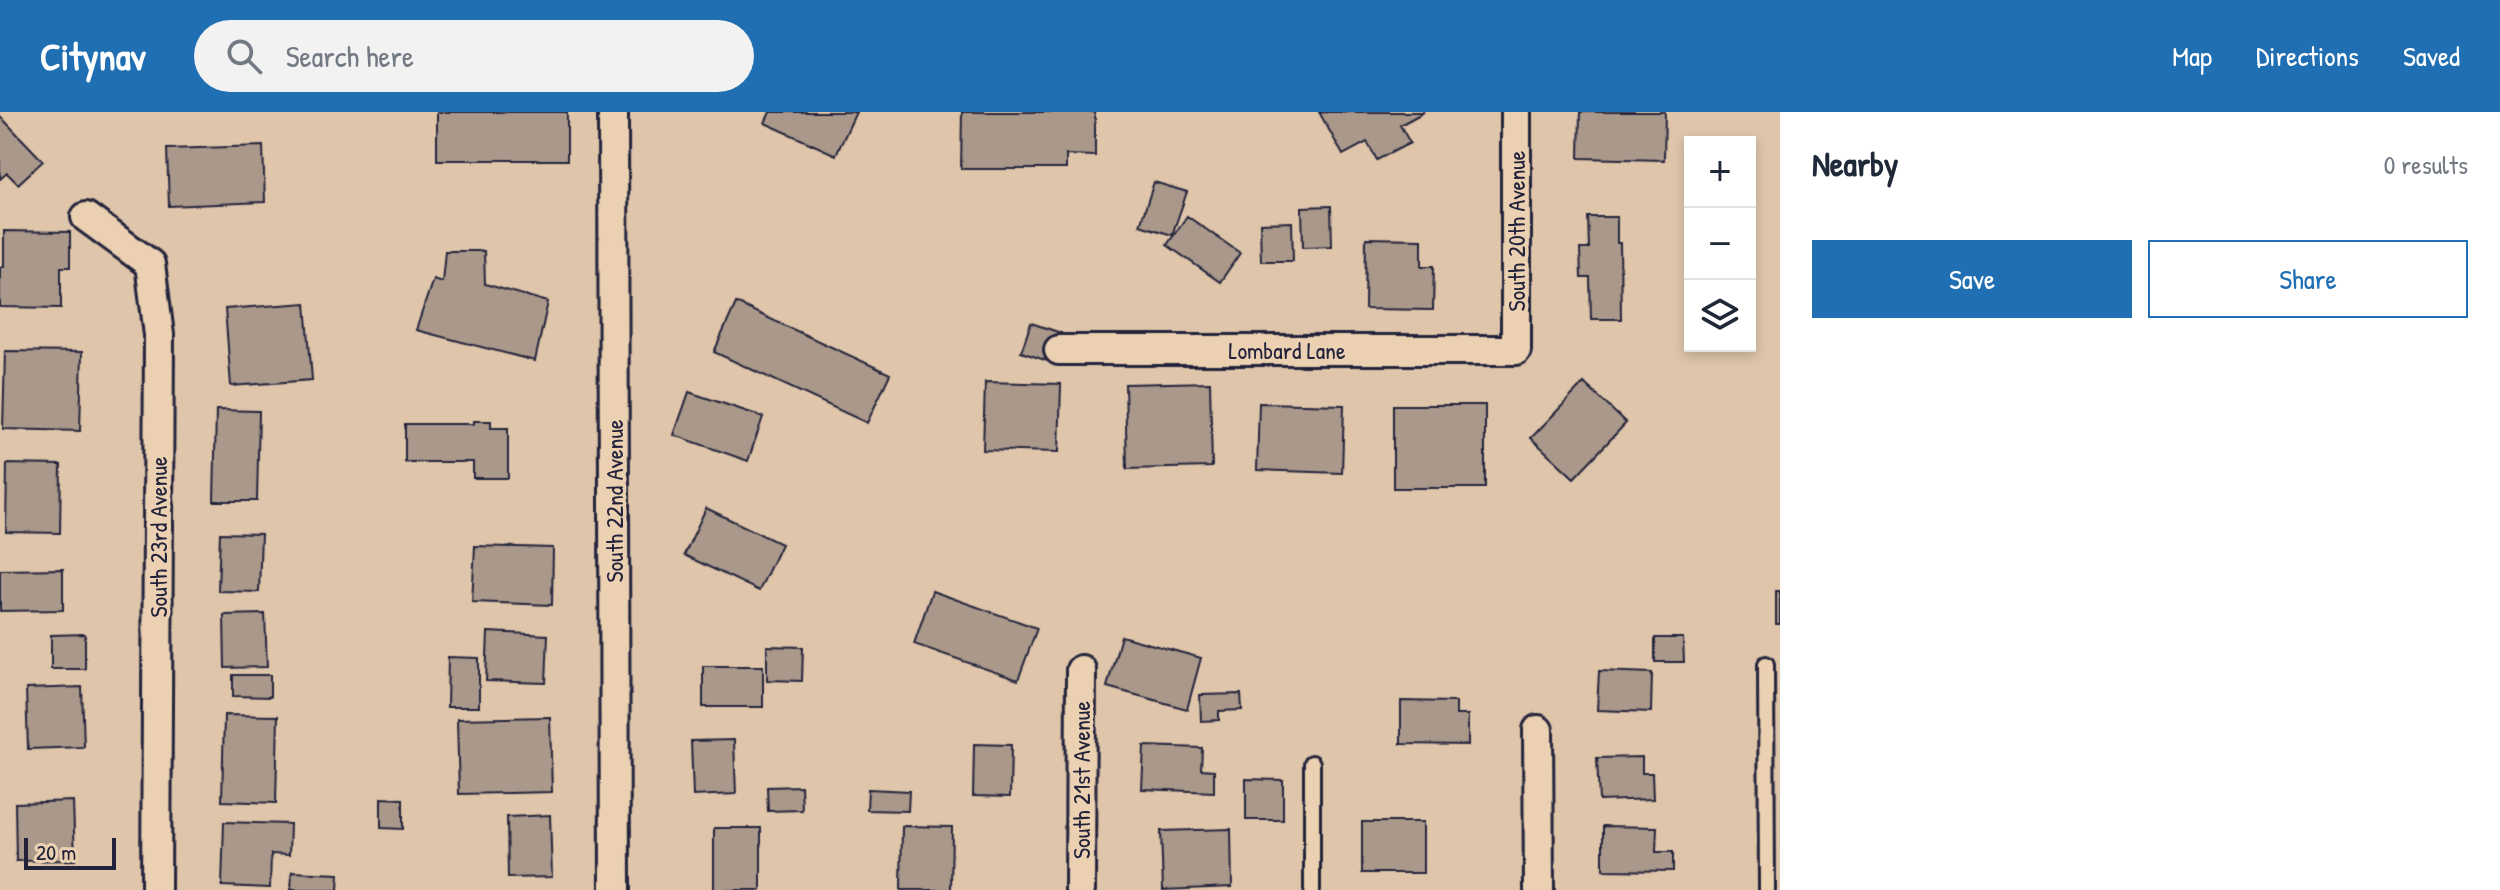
<!DOCTYPE html>
<html lang="en">
<head>
<meta charset="utf-8">
<style>
  body { margin:0; font-family:"Patrick Hand",sans-serif; background:#f2f2f3; color:#1f2937 }
  .controls { position:absolute; right:24px; top:24px; display:grid; overflow:hidden; border-radius:0px; box-shadow:0 4px 12px #0003 }
  .controls button { width:72px; height:72px; display:grid; place-items:center; padding:0; border:0; border-bottom:2px solid #e0e1e3; background:#fff; color:#1f2937; font:40px sans-serif }
  .scale { position:absolute; left:24px; bottom:20px; width:92px; box-sizing:border-box; padding-left:8px; border:4px solid #22223b; border-top:0; font-size:22px; line-height:28px; white-space:nowrap; color:#22223b; -webkit-text-stroke:6px #ebd1b2; paint-order:stroke }
  .list { margin:0; padding:0; list-style:none }
  h2 { display:flex; justify-content:space-between; align-items:center; height:104px; margin:0; padding:0 32px; font-size:34px }
  h2 small { font-size:26px; font-weight:400; color:#747a83 }
  .actions { display:flex; gap:16px; padding:24px 32px }
  .actions a { flex:1; padding:18px 0; border:2px solid #1f6fb2; border-radius:0px; text-align:center; font-size:28px; color:#1f6fb2 }
  .actions .main { background:#1f6fb2; color:#fff }
  .icon { flex:none; width:44px; height:44px; fill:none; stroke:currentColor; stroke-width:2; stroke-linecap:round; stroke-linejoin:round }
  .map { position:relative; flex:none; width:1780px; height:778px; overflow:hidden }
  header { display:flex; align-items:center; gap:48px; box-sizing:border-box; height:112px; padding:0 40px; background:#1f6fb2; color:#fff }
  header strong { font-size:38px }
  nav { display:flex; gap:44px; margin-inline-start:auto; font-size:28px }
  .search { width:560px; height:72px; background:#f2f2f3; display:flex; align-items:center; gap:20px; box-sizing:border-box; padding:0 28px; border-radius:44px; color:#747a83; font-size:30px }
  main { display:flex }
  aside { flex:1; background:#fff }
  .map>svg:first-child { display:block }
  .building { fill:#aa998b; stroke:#22223b; stroke-width:2 }
  .lines { fill:none; stroke-linecap:round; stroke-linejoin:round }
  .service-casing { stroke:#22223b; stroke-width:20 }
  .minor-casing { stroke:#22223b; stroke-width:34 }
  .service { stroke:#ebd1b2; stroke-width:14 }
  .minor { stroke:#ebd1b2; stroke-width:28 }
  .labels { text-anchor:middle; dominant-baseline:central; stroke-width:7; stroke-linejoin:round; paint-order:stroke }
  .street-label { font-size:24px; fill:#22223b; stroke:#ebd1b2 }
</style>
</head>
<body>
<header>
<strong>Citynav</strong>
<div class="search"><svg class="icon" aria-label="search" viewBox="0 0 24 24"><circle cx="10" cy="10" r="6"/><path d="M15 15l6 6"/></svg>Search here</div>
<nav><a>Map</a><a>Directions</a><a>Saved</a></nav>
</header>
<main>
<div class="map">
<svg width="1780" height="778" viewBox="0 0 1780 778">
  <rect width="100%" height="100%" fill="#dfc6ab"/>
  <filter id="ink" filterUnits="userSpaceOnUse"><feTurbulence type="fractalNoise" baseFrequency=".0125" numOctaves="2"/><feDisplacementMap in="SourceGraphic" scale="16" xChannelSelector="R" yChannelSelector="G"/><feConvolveMatrix kernelMatrix="1 2 1 2 8 2 1 2 1" color-interpolation-filters="sRGB"/></filter>
  <g filter="url(#ink)">
    <path class="building" d="M 437,0 L 567,0 L 567,48 L 437,48 Z
      M 770,0 L 856,0 L 836,43 L 765,11 Z
      M 962,0 L 1095,0 L 1095,44 L 1066,43 L 1066,57 L 961,57 Z
      M 1319,0 L 1424,0 L 1400,13 L 1410,31 L 1377,48 L 1367,30 L 1343,43 Z
      M 1580,0 L 1665,0 L 1664,48 L 1579,46 Z
      M 0,4 L 43,49 L 18,72 L 7,61 L 0,67 Z
      M 263,34 L 265,90 L 169,94 L 167,37 Z
      M 1154,70 L 1187,80 L 1172,123 L 1140,113 Z
      M 1331,94 L 1332,134 L 1303,135 L 1302,95 Z
      M 1187,104 L 1240,141 L 1220,170 L 1167,133 Z
      M 1588,105 L 1617,105 L 1617,131 L 1620,131 L 1621,207 L 1591,207 L 1590,166 L 1581,166 L 1580,137 L 1589,137 Z
      M 1292,110 L 1293,149 L 1261,149 L 1260,111 Z
      M 4,119 L 70,120 L 70,155 L 61,155 L 61,196 L 0,195 L 0,155 L 4,155 Z
      M 1366,126 L 1422,127 L 1422,154 L 1434,154 L 1433,198 L 1365,197 Z
      M 445,139 L 484,139 L 485,172 L 548,190 L 535,249 L 416,218 L 433,167 L 442,170 Z
      M 306,191 L 312,268 L 231,274 L 225,197 Z
      M 736,191 L 890,262 L 867,311 L 714,240 Z
      M 1031,211 L 1061,221 L 1051,250 L 1021,240 Z
      M 5,239 L 82,240 L 80,319 L 3,317 Z
      M 985,270 L 1061,272 L 1059,340 L 983,338 Z
      M 1210,270 L 1212,355 L 1127,357 L 1125,272 Z
      M 1584,271 L 1626,311 L 1574,366 L 1531,326 Z
      M 689,280 L 763,305 L 748,349 L 674,323 Z
      M 1259,291 L 1344,293 L 1342,361 L 1257,358 Z
      M 1393,293 L 1485,293 L 1485,376 L 1393,376 Z
      M 216,298 L 259,299 L 257,389 L 214,389 Z
      M 474,309 L 491,309 L 491,316 L 508,316 L 508,366 L 473,366 L 473,350 L 405,350 L 405,312 L 474,312 Z
      M 7,352 L 61,353 L 60,421 L 6,420 Z
      M 706,396 L 781,432 L 759,479 L 684,443 Z
      M 220,421 L 261,422 L 259,480 L 218,479 Z
      M 475,434 L 553,436 L 552,493 L 472,490 Z
      M 63,457 L 63,498 L 0,499 L 0,458 Z
      M 932,479 L 1037,516 L 1018,568 L 914,532 Z
      M 1776,479 L 1780,479 L 1780,512 L 1776,512 Z
      M 265,502 L 267,555 L 225,556 L 224,503 Z
      M 488,520 L 548,523 L 546,571 L 486,569 Z
      M 85,522 L 85,557 L 51,557 L 51,523 Z
      M 1121,524 L 1201,546 L 1187,597 L 1107,575 Z
      M 1655,526 L 1683,526 L 1684,550 L 1655,550 Z
      M 767,534 L 803,535 L 802,569 L 767,568 Z
      M 448,545 L 479,546 L 479,595 L 447,595 Z
      M 703,554 L 763,554 L 763,595 L 703,595 Z
      M 1599,559 L 1652,561 L 1651,600 L 1597,598 Z
      M 233,563 L 270,563 L 270,585 L 233,584 Z
      M 82,575 L 84,635 L 28,637 L 26,577 Z
      M 1241,582 L 1242,598 L 1219,599 L 1219,608 L 1201,609 L 1200,583 Z
      M 1401,589 L 1456,590 L 1456,603 L 1468,603 L 1468,633 L 1401,632 Z
      M 224,603 L 278,604 L 276,691 L 222,689 Z
      M 550,605 L 552,680 L 459,682 L 457,607 Z
      M 734,628 L 736,682 L 693,684 L 691,629 Z
      M 974,632 L 1011,633 L 1010,685 L 973,684 Z
      M 1144,634 L 1202,636 L 1201,657 L 1214,658 L 1214,680 L 1142,677 Z
      M 1642,645 L 1642,661 L 1652,661 L 1653,687 L 1599,689 L 1597,646 Z
      M 1246,667 L 1283,668 L 1283,708 L 1246,708 Z
      M 801,674 L 802,698 L 768,699 L 767,675 Z
      M 868,677 L 909,679 L 908,699 L 867,698 Z
      M 381,686 L 403,687 L 403,717 L 381,716 Z
      M 73,689 L 75,748 L 16,749 L 15,691 Z
      M 550,703 L 552,765 L 508,766 L 507,705 Z
      M 224,710 L 290,712 L 289,743 L 271,742 L 270,776 L 222,774 Z
      M 1362,710 L 1423,710 L 1423,761 L 1362,761 Z
      M 902,714 L 952,715 L 951,778 L 901,778 Z
      M 1603,714 L 1657,715 L 1656,740 L 1673,740 L 1673,759 L 1603,758 Z
      M 714,716 L 761,716 L 761,778 L 714,778 Z
      M 1231,717 L 1232,775 L 1163,778 L 1161,719 Z
      M 292,760 L 339,762 L 338,778 L 291,778 Z"/>
    <g class="lines">
      <defs>
        <path id="service" d="M 1766,552 L 1767,778
          M 1312,778 L 1312,651"/>
        <path id="minor" d="M 613,0 L 615,778
          M 86,105 L 150,152 L 159,223 L 156,778
          M 1059,238 L 1516,238 L 1516,0
          M 1538,618 L 1539,778
          M 1080,778 L 1081,558"/>
      </defs>
      <use href="#service" class="service-casing"/>
      <use href="#minor" class="minor-casing"/>
      <use href="#service" class="service"/>
      <use href="#minor" class="minor"/>
    </g>
  </g>
  <g class="labels">
    <g class="street-label">
      <text transform="translate(1516 119) rotate(-90)">South 20th Avenue</text>
      <text x="1287" y="238">Lombard Lane</text>
      <text transform="translate(614 389) rotate(-90)">South 22nd Avenue</text>
      <text transform="translate(158 425) rotate(-90)">South 23rd Avenue</text>
      <text transform="translate(1081 668) rotate(-90)">South 21st Avenue</text>
    </g>
  </g>
</svg>
<div class="controls">
<button>+</button>
<button>−</button>
<button><svg class="icon" aria-label="layers" viewBox="0 0 24 24"><path d="M12 4l9 5-9 5-9-5zM3 14l9 5 9-5"/></svg></button>
</div>
<div class="scale">20 m</div>
</div>
<aside>
<h2>Nearby<small>0 results</small></h2>
<ul class="list">
</ul>
<div class="actions"><a class="main">Save</a><a>Share</a></div>
</aside>
</main>
</body>
</html>
